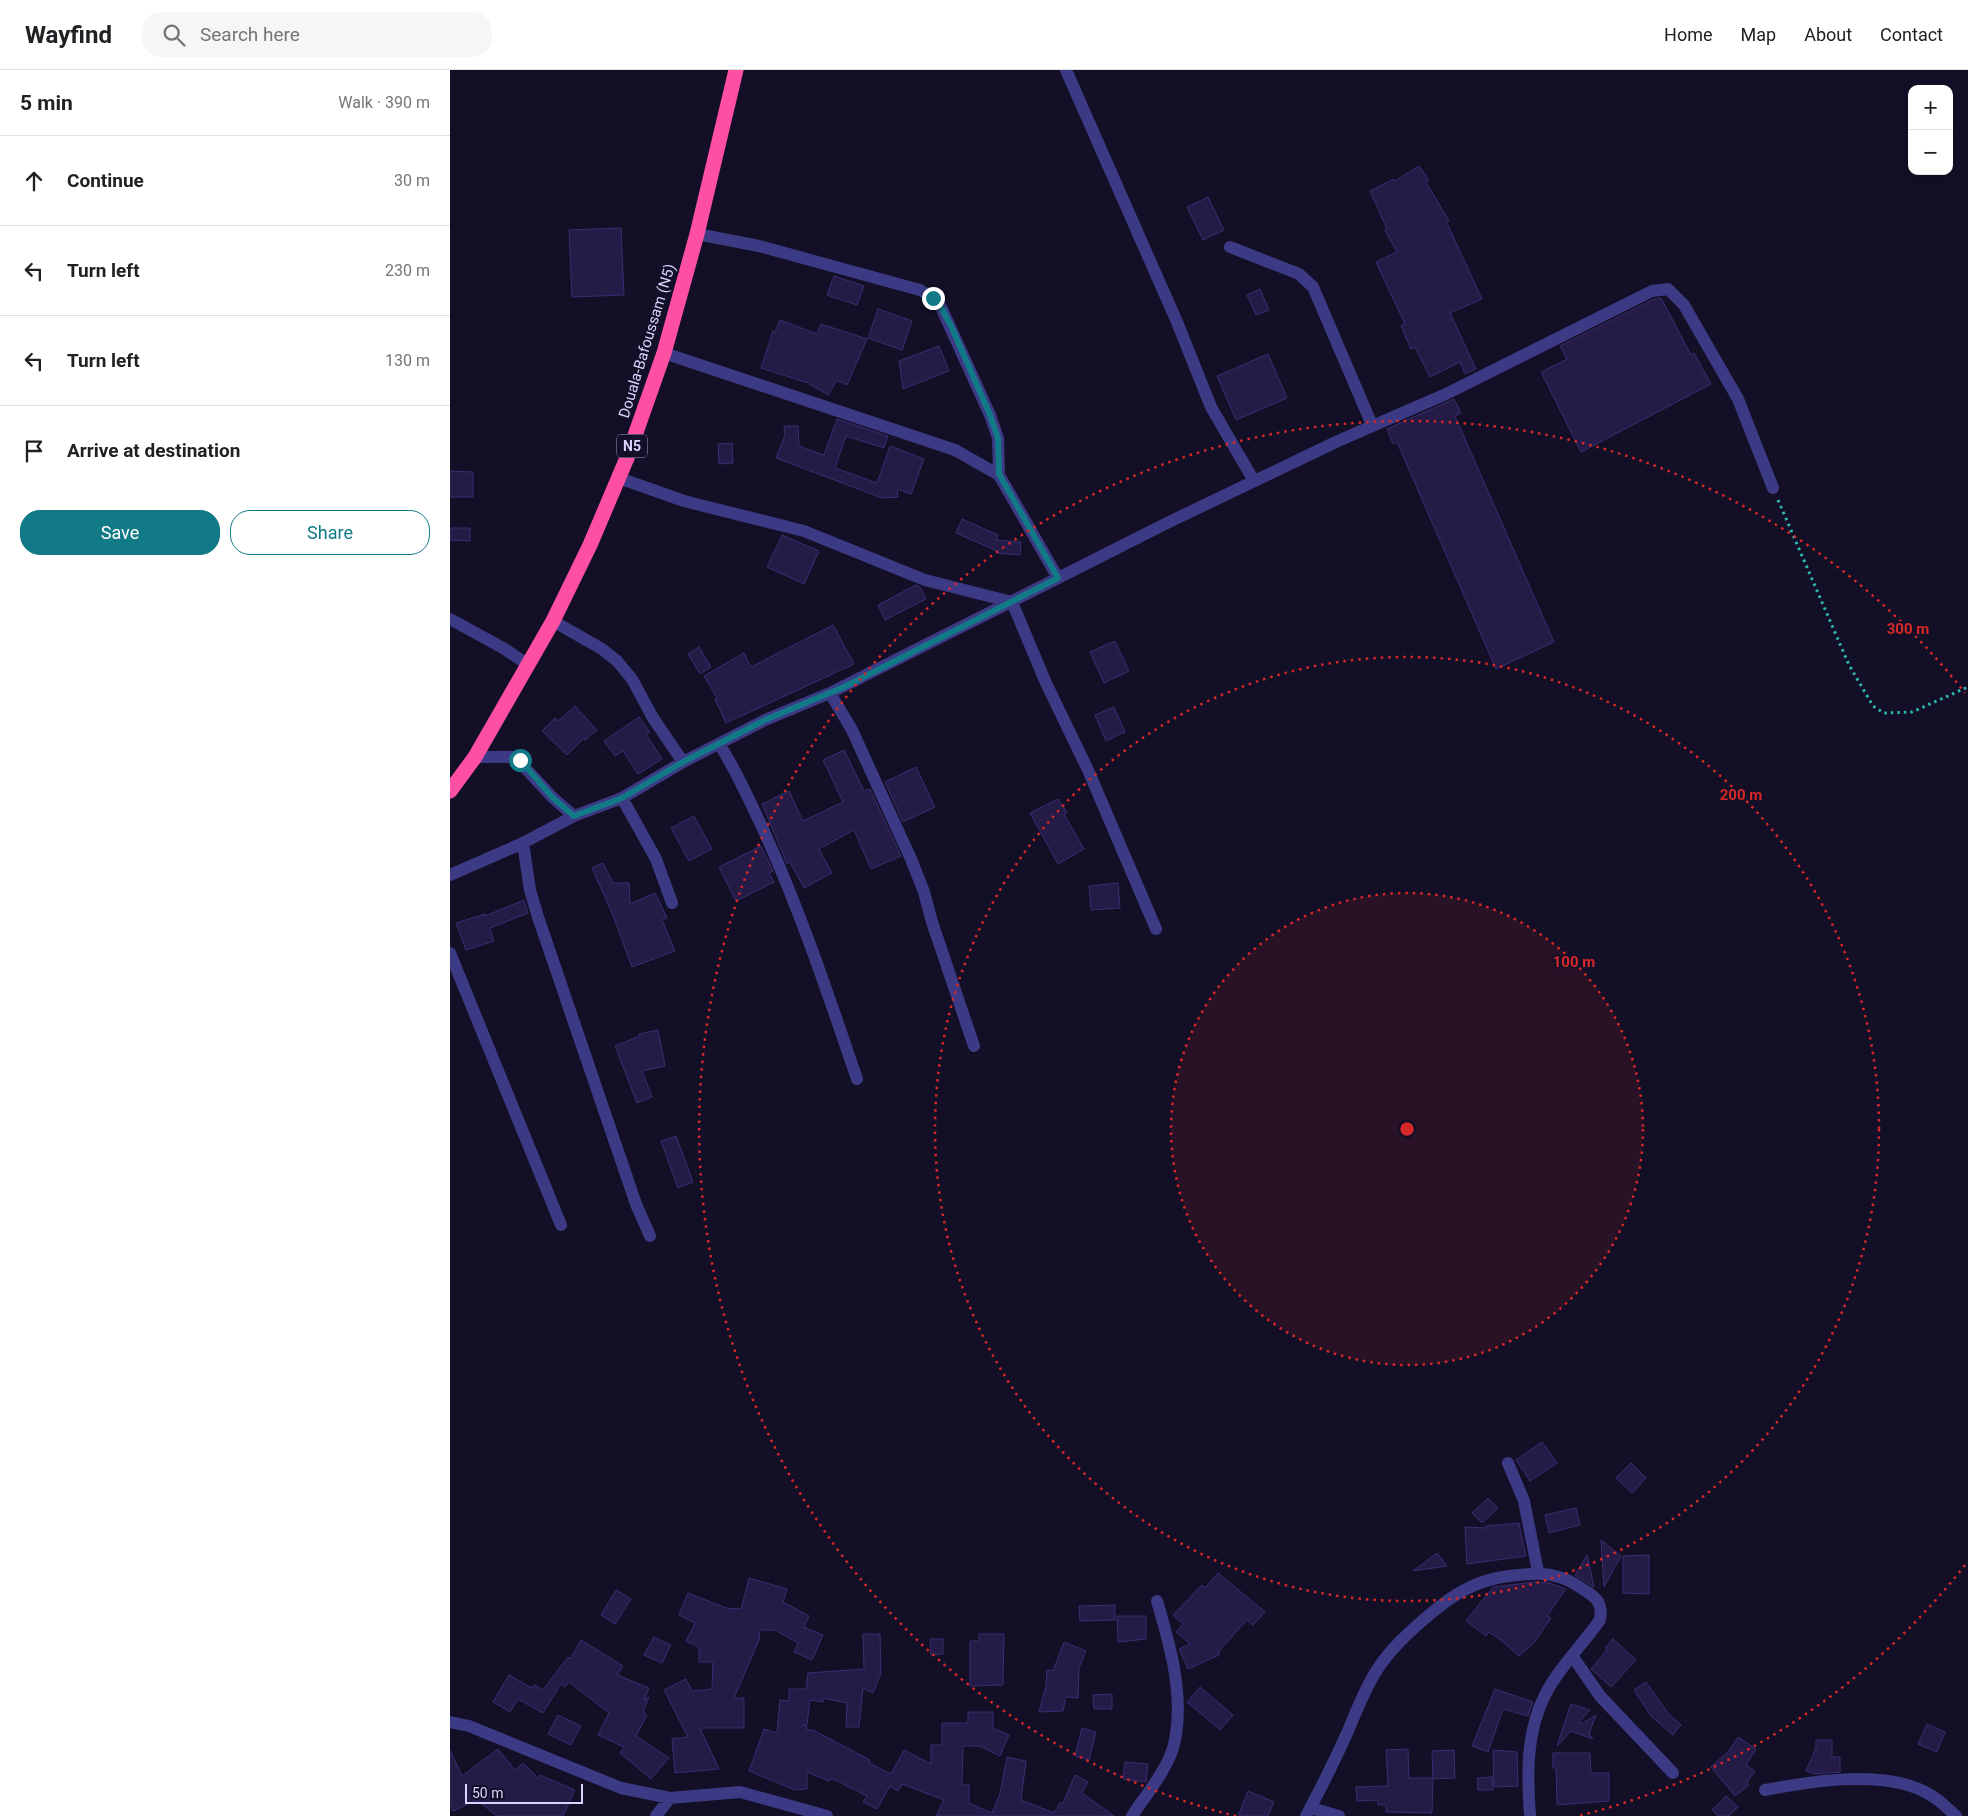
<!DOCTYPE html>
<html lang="en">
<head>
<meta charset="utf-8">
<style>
  body { margin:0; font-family:Roboto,sans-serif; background:#f6f6f6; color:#202124 }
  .controls { position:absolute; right:15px; top:15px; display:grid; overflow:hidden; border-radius:10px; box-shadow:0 2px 8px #0003 }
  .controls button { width:45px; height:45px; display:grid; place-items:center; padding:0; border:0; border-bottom:1px solid #e0e0e0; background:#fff; color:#202124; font:25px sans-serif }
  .scale { position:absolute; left:15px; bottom:12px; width:118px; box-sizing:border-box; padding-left:5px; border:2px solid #d9d4ff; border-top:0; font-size:14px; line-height:18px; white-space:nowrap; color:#d9d4ff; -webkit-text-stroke:4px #130f26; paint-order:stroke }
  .stop { position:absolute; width:15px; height:15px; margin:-11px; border:4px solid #127987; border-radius:50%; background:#fff }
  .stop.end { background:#127987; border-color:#fff; box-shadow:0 1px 5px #0008 }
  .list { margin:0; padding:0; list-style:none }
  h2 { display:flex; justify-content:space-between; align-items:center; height:65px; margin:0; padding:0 20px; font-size:21px }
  h2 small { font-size:16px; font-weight:400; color:#757577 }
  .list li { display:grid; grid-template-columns:32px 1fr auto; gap:15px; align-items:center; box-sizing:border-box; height:90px; padding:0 20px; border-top:1px solid #e0e0e0 }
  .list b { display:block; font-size:19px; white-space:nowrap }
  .list em { font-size:16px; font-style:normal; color:#757577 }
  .actions { display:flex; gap:10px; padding:15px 20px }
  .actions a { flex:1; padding:11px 0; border:1px solid #127987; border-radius:20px; text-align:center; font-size:18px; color:#127987 }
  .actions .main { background:#127987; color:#fff }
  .icon { flex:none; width:28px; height:28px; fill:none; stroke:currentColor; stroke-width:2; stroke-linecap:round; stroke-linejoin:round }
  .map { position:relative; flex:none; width:1518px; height:1746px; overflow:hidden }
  header { display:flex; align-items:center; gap:30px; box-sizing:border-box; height:70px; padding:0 25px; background:#fff; border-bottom:1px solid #e0e0e0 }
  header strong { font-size:24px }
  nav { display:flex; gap:28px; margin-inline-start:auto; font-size:18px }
  .search { width:350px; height:45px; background:#f6f6f6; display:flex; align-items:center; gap:12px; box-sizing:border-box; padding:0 18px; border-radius:20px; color:#757577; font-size:19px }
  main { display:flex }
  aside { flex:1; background:#fff }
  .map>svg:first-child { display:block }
  .building { fill:#241b47; stroke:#3b2d73 }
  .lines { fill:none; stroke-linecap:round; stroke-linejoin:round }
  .path { stroke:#2fb8b0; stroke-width:3; stroke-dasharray:2.5 4; stroke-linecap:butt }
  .minor { stroke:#3d3a85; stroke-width:12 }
  .highway { stroke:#ff4fa3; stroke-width:15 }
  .route { stroke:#127987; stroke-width:6 }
  .ring { fill:none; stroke:#d62828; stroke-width:2.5; stroke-dasharray:2.5 5 }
  .labels { text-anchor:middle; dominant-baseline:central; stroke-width:4; stroke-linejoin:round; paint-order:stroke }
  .shield { fill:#130f26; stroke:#9e99be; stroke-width:1 }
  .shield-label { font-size:14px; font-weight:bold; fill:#d9d4ff }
  .street-label { font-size:15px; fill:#d9d4ff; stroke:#130f26 }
  .centre { fill:#d62828; stroke:#130f26; stroke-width:2.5 }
  .ring-label { font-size:15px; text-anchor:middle; font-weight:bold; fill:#d62828; stroke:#130f26; stroke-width:4; stroke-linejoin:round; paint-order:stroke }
</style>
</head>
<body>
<header>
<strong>Wayfind</strong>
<div class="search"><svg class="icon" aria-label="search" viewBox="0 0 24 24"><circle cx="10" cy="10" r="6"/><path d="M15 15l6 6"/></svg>Search here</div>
<nav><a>Home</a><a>Map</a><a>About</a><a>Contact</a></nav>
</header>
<main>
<aside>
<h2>5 min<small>Walk · 390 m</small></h2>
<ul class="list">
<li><svg class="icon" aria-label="ahead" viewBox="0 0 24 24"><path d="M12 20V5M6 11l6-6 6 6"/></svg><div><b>Continue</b></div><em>30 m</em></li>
<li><svg class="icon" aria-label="left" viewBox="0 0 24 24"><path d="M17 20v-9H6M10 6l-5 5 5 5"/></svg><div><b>Turn left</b></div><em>230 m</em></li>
<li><svg class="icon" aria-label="left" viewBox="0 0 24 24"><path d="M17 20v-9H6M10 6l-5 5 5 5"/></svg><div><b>Turn left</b></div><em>130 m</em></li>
<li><svg class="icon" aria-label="arrive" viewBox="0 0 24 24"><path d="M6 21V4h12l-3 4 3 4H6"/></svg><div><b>Arrive at destination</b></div></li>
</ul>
<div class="actions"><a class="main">Save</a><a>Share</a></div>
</aside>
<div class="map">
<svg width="1518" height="1746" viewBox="0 0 1518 1746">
  <rect width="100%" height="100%" fill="#130f26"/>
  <path class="building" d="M 969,96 L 979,110 L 976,112 L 999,151 L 997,153 L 1032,229 L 1000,243 L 1026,299 L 1015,304 L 1010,292 L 980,307 L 965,277 L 961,279 L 951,256 L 955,254 L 926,192 L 947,182 L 935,160 L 937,159 L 920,121 L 944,109 L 945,111 Z
    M 758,127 L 774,160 L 753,170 L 737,137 Z
    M 171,158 L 174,225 L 122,227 L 119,160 Z
    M 384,206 L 414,216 L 407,235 L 377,225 Z
    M 810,219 L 819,240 L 806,245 L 797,225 Z
    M 1211,228 L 1241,285 L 1244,283 L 1261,314 L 1131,382 L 1091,302 L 1117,289 L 1110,276 L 1204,229 Z
    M 428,239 L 462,251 L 452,280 L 418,268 Z
    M 330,250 L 367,264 L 371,254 L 417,269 L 397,315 L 387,310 L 378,325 L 358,313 L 311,298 L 323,261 L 325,262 Z
    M 489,276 L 499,301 L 453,319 L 449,291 Z
    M 818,284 L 837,328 L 786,350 L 767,306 Z
    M 1004,329 L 1011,343 L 1005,346 L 1104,572 L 1046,599 L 947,372 L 943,374 L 937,359 Z
    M 387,349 L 438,366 L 434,378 L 396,366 L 385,398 L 427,413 L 440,376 L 474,389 L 461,424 L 447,419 L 448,427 L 432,428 L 326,388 L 335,365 L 334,356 L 348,356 L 349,376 L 374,385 Z
    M 282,373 L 283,393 L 269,394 L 268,374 Z
    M 0,401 L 23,402 L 23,427 L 0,427 Z
    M 512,449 L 548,465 L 546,470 L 571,472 L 570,485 L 547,483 L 547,481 L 506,463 Z
    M 0,458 L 20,458 L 20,471 L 0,470 Z
    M 332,465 L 369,481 L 354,514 L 317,497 Z
    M 466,515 L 470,517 L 476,529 L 435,550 L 428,535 Z
    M 383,555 L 404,594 L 276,653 L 265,629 L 267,628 L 254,606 L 294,583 L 301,597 Z
    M 665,571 L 679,601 L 654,613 L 640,582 Z
    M 249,577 L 261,597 L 250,604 L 238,584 Z
    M 125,636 L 147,660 L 135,670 L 134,668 L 117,685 L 92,661 L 105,648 L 108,651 Z
    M 664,637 L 675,662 L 656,671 L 645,645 Z
    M 189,647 L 200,662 L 196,664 L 212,689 L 188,704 L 173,681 L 165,686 L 154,671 Z
    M 394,680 L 414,721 L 420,719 L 451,786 L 421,799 L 404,760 L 369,779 L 382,803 L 354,818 L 340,792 L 337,794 L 312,734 L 339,721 L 353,751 L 393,732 L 373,690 Z
    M 466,697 L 485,737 L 453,752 L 435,712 Z
    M 608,729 L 617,742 L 614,744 L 634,779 L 608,794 L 580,743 Z
    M 244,746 L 262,779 L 239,791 L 221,758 Z
    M 311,776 L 323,801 L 319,803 L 324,812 L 286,831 L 269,797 Z
    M 153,793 L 163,813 L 179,813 L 180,834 L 205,823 L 217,848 L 212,850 L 225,881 L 182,897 L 162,843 L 142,798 Z
    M 668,813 L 670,838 L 641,840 L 639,816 Z
    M 74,830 L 78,843 L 40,858 L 44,871 L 16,880 L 6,853 L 35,844 L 35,846 Z
    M 208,960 L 215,996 L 192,1001 L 202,1027 L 187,1033 L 165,976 L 190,966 L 189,964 Z
    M 226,1066 L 243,1112 L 228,1118 L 211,1071 Z
    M 1092,1372 L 1107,1393 L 1080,1411 L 1066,1390 Z
    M 1181,1393 L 1196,1408 L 1182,1423 L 1166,1408 Z
    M 1038,1428 L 1048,1438 L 1032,1453 L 1022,1443 Z
    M 1126,1438 L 1130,1455 L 1099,1463 L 1095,1445 Z
    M 1069,1453 L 1076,1486 L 1017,1494 L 1015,1457 L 1037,1458 L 1035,1456 Z
    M 1151,1470 L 1171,1486 L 1154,1517 Z
    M 987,1483 L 997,1496 L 963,1501 Z
    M 1137,1485 L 1144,1517 L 1125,1505 Z
    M 1199,1485 L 1199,1524 L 1173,1523 L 1173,1486 Z
    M 768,1503 L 815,1542 L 803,1555 L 797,1550 L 769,1581 L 769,1585 L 738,1599 L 729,1579 L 740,1574 L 726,1562 L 733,1554 L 723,1545 L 752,1515 L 755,1518 Z
    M 299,1508 L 337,1519 L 333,1532 L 359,1546 L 354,1557 L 373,1565 L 362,1590 L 344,1582 L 348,1573 L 325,1560 L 310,1560 L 309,1570 L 284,1628 L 294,1628 L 294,1658 L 250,1658 L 269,1699 L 225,1703 L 222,1669 L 238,1667 L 214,1620 L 236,1609 L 242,1621 L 262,1619 L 263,1592 L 249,1592 L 249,1577 L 236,1571 L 245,1553 L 229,1545 L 238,1523 L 276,1538 L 291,1539 Z
    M 1085,1512 L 1099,1513 L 1116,1519 L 1097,1546 L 1101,1548 L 1083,1574 L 1069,1586 L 1052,1571 L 1039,1562 L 1036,1566 L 1016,1551 L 1043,1517 Z
    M 166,1520 L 181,1529 L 165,1554 L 151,1545 Z
    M 665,1535 L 665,1550 L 630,1551 L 629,1536 Z
    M 667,1546 L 696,1546 L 696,1569 L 668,1572 Z
    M 413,1564 L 430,1564 L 431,1603 L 423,1623 L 413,1618 L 409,1657 L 396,1657 L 397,1633 L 373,1628 L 373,1632 L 360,1630 L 357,1655 L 352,1655 L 357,1657 L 357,1660 L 363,1660 L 420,1690 L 419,1693 L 441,1704 L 454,1680 L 481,1694 L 481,1675 L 492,1675 L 492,1653 L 518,1653 L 518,1642 L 543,1642 L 543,1658 L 559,1665 L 550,1686 L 530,1676 L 513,1676 L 512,1715 L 519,1715 L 519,1733 L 542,1743 L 550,1724 L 557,1687 L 576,1691 L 571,1730 L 604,1743 L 610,1733 L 613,1733 L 625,1705 L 638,1712 L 632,1723 L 664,1746 L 486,1746 L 494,1730 L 452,1714 L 448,1721 L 440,1716 L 427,1739 L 413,1732 L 417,1726 L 381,1708 L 379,1711 L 357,1702 L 357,1719 L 345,1720 L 299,1701 L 314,1659 L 327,1663 L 330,1630 L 339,1631 L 339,1619 L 356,1619 L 358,1603 L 414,1599 Z
    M 529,1564 L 554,1564 L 553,1615 L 520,1616 L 520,1571 L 529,1571 Z
    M 204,1567 L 221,1575 L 212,1593 L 194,1585 Z
    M 480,1569 L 493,1569 L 493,1584 L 481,1585 Z
    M 1163,1569 L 1186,1590 L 1161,1617 L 1141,1599 L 1157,1580 L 1155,1578 Z
    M 131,1570 L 173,1596 L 167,1605 L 199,1618 L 194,1630 L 199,1627 L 193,1642 L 197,1645 L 186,1666 L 219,1688 L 201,1709 L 170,1683 L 174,1677 L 148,1665 L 159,1643 L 119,1612 L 115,1617 L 111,1614 L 93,1643 L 68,1629 L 60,1642 L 43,1632 L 59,1605 L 82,1618 L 84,1615 L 93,1620 L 118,1587 L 120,1589 Z
    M 614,1572 L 636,1581 L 629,1598 L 628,1628 L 616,1627 L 613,1641 L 589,1642 L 596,1616 L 597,1600 L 603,1601 Z
    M 1196,1612 L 1217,1642 L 1231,1655 L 1223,1665 L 1201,1646 L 1184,1620 Z
    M 750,1617 L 783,1645 L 770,1660 L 737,1632 Z
    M 1045,1619 L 1083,1632 L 1078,1646 L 1053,1639 L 1038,1682 L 1022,1676 Z
    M 662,1624 L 662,1639 L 644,1639 L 643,1625 Z
    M 1121,1634 L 1140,1640 L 1129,1652 L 1131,1654 L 1146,1645 L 1139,1664 L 1143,1669 L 1121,1661 L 1107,1676 Z
    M 108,1645 L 131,1656 L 121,1675 L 98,1664 Z
    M 1477,1654 L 1495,1662 L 1487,1682 L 1468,1674 Z
    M 632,1658 L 646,1662 L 639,1690 L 625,1686 Z
    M 1288,1667 L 1306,1679 L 1296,1695 L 1305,1701 L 1297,1712 L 1299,1715 L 1285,1726 L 1261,1697 L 1279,1681 Z
    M 1366,1670 L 1382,1670 L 1382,1687 L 1390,1687 L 1390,1702 L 1365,1704 L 1356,1701 L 1366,1678 Z
    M 48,1679 L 65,1700 L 73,1693 L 89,1709 L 90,1705 L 125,1720 L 113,1746 L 47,1746 L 27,1730 L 3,1741 L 0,1734 L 0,1680 L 12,1706 Z
    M 958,1679 L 959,1708 L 983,1708 L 982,1681 L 1004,1680 L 1005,1708 L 983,1709 L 982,1743 L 936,1742 L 936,1735 L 928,1735 L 928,1730 L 907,1731 L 906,1717 L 938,1716 L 936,1680 Z
    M 1043,1680 L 1067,1682 L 1068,1716 L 1044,1717 Z
    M 1103,1683 L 1140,1683 L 1141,1703 L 1159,1703 L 1159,1731 L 1107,1735 L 1106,1698 L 1103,1698 Z
    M 675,1692 L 698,1694 L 696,1712 L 673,1709 Z
    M 1042,1707 L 1043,1720 L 1028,1720 L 1027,1708 Z
    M 798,1721 L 824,1732 L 818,1746 L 788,1746 Z
    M 1276,1726 L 1288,1737 L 1279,1746 L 1268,1746 L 1262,1740 Z"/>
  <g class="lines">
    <path class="path" d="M 1328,430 L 1399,595 L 1423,636 L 1434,643 L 1462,642 L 1518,617"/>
    <path class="minor" d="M 616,0 L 727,252 L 761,337 L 804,411
      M 247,164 L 309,176 L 470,220 L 483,228 L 491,237 L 540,345 L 548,368 L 549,405
      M 780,177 L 849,204 L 863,217 L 922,355
      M 214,283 L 505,380 L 549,405 L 608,508
      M 169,408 L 234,431 L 354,461 L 475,510 L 562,532 L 596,613 L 638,700 L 706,859
      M 0,549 L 53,578 L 77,594
      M 103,551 L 152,579 L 167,591 L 182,609 L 203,648 L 233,692
      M 380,623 L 402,660 L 461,789 L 474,822 L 482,852 L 524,976
      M 269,674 C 287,701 299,730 313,759 C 350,840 378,924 407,1009
      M 25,687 L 65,687 L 103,728 L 124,746
      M 172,728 L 206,789 L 222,833
      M 73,773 L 80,820 L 88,847 L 186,1134 L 200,1166
      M 0,805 L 73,773 L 124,746 L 172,728 L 233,692 L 315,650 L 380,623 L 717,453 L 888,371 L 996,324 L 1202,221 L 1218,219 L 1234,235 L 1288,329 L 1323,418
      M 0,883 L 111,1155
      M 1058,1393 L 1074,1431 L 1088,1502
      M 1123,1587 L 1150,1626 L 1223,1703
      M 0,1652 L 19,1656 L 171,1718 L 220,1728 L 290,1722 L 377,1746
      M 1315,1720 C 1362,1711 1440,1698 1482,1726 C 1491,1731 1498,1739 1506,1746
      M 861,1738 L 889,1746
      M 206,1746 L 220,1728
      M 682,1746 C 697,1723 720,1697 725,1670 C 734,1624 720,1575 707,1531
      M 856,1746 C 871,1718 885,1690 898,1661 C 906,1642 914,1621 925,1603 C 939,1580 959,1562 979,1545 C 1004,1524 1026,1510 1059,1506 C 1083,1503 1103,1501 1125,1514 C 1141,1525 1154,1528 1150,1550 C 1133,1574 1108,1599 1095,1625 C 1076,1662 1077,1705 1080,1746"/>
    <path class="highway" d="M 0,721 L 25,687 L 103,551 L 140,475 L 177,388 L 214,283 L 247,164 L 286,0"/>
  </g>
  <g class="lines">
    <path class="route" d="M 70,690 L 103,728 L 124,746 L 172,728 L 233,692 L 315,650 L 394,617 L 608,508 L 549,404 L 548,368 L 540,345 L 502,258 L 491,237 L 483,228"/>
  </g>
  <circle cx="957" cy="1059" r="236" fill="#d62828" fill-opacity=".12"/>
  <g class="ring">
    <circle cx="957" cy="1059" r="236"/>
    <circle cx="957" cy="1059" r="472"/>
    <path d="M1515 1495A708 708 0 0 1 1128 1746M786 1746A708 708 0 1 1 1515 623"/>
  </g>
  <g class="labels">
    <rect class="shield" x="167" y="364.5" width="30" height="23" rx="4"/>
    <g class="shield-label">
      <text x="182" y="376">N5</text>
    </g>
    <g class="street-label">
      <text transform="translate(197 271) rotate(-73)">Douala-Bafoussam (N5)</text>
    </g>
  </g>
  <circle cx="957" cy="1059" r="8" class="centre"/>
  <g class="ring-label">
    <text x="1458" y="564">300 m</text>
    <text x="1291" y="730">200 m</text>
    <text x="1124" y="897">100 m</text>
  </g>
</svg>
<div class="controls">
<button>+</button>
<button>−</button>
</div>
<div class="scale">50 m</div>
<div class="stop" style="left:70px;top:690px"></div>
<div class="stop end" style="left:483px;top:228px"></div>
</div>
</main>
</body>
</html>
